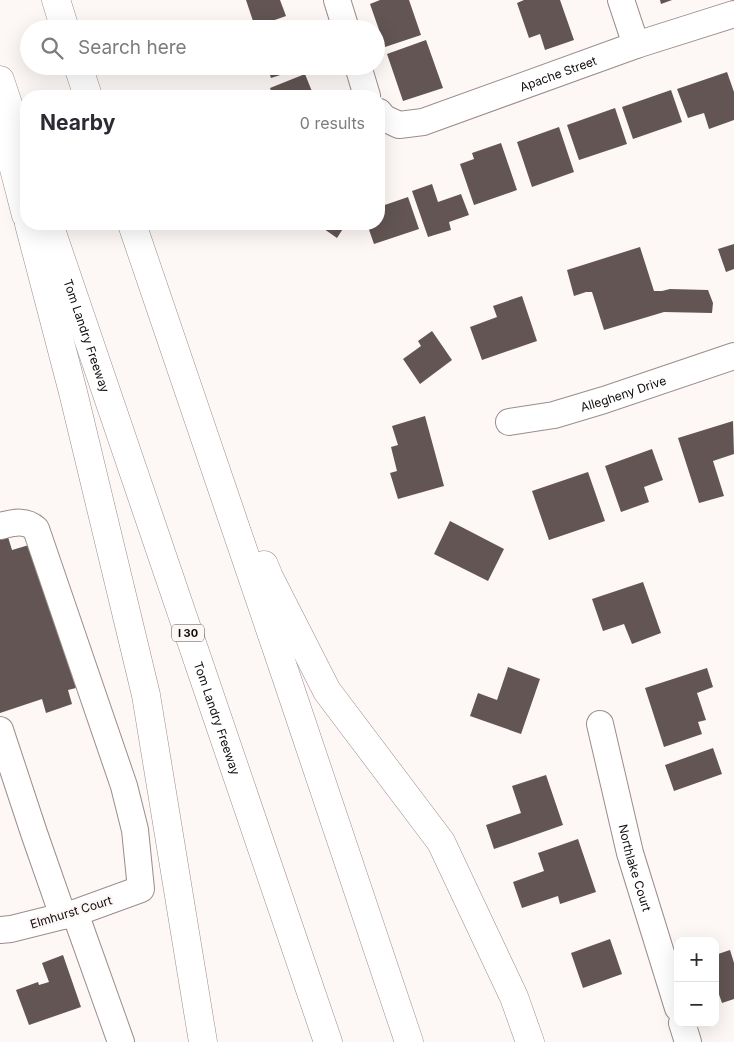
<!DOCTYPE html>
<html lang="en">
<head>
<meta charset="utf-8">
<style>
  body { margin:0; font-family:Inter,sans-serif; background:#f2f2f3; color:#2b2b33 }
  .controls { position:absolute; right:15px; bottom:15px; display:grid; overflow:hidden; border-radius:10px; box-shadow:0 5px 20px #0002 }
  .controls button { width:45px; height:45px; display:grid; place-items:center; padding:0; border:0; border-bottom:1px solid #e1e1e2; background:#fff; color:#2b2b33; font:25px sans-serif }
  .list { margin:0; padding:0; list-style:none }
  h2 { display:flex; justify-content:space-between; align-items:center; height:65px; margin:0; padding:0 20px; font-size:21px }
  h2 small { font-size:16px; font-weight:400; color:#7c7c81 }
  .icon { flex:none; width:28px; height:28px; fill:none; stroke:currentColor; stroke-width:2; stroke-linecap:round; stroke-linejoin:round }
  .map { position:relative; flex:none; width:734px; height:1042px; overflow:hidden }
  .search { position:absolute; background:#fff; box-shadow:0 5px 20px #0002; left:20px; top:20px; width:365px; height:55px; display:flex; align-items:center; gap:12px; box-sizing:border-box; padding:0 18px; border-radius:28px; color:#7c7c81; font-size:19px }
  .panel { position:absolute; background:#fff; box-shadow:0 5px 20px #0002; left:20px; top:90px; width:365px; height:140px; border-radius:20px }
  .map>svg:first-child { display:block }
  .building { fill:#625553 }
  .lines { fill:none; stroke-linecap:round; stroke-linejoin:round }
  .minor-casing { stroke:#9b8d8b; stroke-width:28 }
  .highway-casing { stroke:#9b8d8b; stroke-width:29 }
  .minor { stroke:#fff; stroke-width:26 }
  .highway { stroke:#fff; stroke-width:28 }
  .labels { text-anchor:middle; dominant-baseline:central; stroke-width:5; stroke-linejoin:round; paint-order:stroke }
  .shield { fill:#fdf7f6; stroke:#565251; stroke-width:1 }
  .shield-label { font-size:11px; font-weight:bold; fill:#0f0b0a }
  .street-label { font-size:12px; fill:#0f0b0a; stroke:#fdf7f6 }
</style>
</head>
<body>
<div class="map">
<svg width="734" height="1042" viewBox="0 0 734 1042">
  <rect width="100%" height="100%" fill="#fdf7f6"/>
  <path class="building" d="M 246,0 L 280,0 L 286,16 L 255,27 Z
    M 380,0 L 409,0 L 421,35 L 385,47 L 370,4 Z
    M 524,0 L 560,0 L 574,40 L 545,50 L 540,34 L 529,38 L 517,3 Z
    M 660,0 L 672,0 L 661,4 Z
    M 426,40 L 443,88 L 403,101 L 387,54 Z
    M 267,66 L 305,66 L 305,67 L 271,78 Z
    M 727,72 L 734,92 L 734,120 L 709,129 L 704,113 L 688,118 L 677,89 Z
    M 305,74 L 313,94 L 307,96 L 273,96 L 270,88 Z
    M 671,90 L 682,122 L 633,139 L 622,107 Z
    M 615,108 L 627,144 L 579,160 L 567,125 Z
    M 559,127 L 574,172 L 532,187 L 517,142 Z
    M 501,143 L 517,190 L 474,205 L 460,164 L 474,159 L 472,153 Z
    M 432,184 L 438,202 L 461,194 L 469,215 L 449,222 L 451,230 L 428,237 L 412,191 Z
    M 408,197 L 419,229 L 374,244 L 367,224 L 379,224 L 379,207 Z
    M 317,224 L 346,224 L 337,238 Z
    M 734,244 L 734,269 L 726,272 L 718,249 Z
    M 640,247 L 654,291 L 662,291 L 670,289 L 708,290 L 713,303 L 712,313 L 664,312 L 604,330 L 592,292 L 586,292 L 574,296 L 567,270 Z
    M 522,296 L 537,341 L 482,360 L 470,327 L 497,317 L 493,306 Z
    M 432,331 L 452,360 L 420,384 L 403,359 L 421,346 L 418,341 Z
    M 425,416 L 444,486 L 398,499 L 390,473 L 397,471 L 391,447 L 398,445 L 392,426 Z
    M 733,421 L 734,454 L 713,461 L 724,496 L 699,503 L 678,438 Z
    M 652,449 L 663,480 L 644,487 L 649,502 L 621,512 L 605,466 Z
    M 588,472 L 605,521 L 549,540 L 532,491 Z
    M 450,521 L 504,549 L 488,581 L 434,554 Z
    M 8,537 L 12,550 L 29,545 L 76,688 L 68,690 L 72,704 L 46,713 L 42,699 L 0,713 L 0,540 Z
    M 643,582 L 661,633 L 632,644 L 624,624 L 603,631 L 592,599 Z
    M 508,667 L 540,679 L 521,734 L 470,716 L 478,693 L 497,700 Z
    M 707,668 L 713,687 L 697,693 L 706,720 L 698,722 L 702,734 L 664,747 L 645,688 Z
    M 713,748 L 722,774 L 674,791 L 665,765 Z
    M 546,775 L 563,825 L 494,849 L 486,825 L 521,813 L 512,786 Z
    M 578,839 L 596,892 L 560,904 L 558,896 L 522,908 L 513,882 L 544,871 L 538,853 Z
    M 610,939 L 622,974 L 583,988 L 571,953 Z
    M 730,950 L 734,963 L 734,999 L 722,1003 L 715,983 L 715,955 Z
    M 63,955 L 81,1007 L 29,1025 L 16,990 L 38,982 L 39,985 L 49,982 L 42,963 Z"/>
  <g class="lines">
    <defs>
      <g id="minor">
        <path d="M 337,0 L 346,29"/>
        <path d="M 621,0 L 636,45"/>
        <path d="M 358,66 L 367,96"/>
        <path id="s1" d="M 379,112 L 384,118 L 399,125 L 423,122 L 636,45 L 734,14"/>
        <path id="s2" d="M 509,422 L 554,415 L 604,400 L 734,356"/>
        <path d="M 0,526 C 13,523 25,519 36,529 L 124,786 L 135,830 L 141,889 L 75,913 L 11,929 L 0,930"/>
        <path id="s3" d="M 600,724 L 630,853 L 678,1008"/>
        <path d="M 0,730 L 34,833 L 63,916"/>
        <path d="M 75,913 L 121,1042"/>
        <path d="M 682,1023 L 688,1042"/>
      </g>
      <g id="highway">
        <path d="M 56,0 L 65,29"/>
        <path d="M 78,66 L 88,96"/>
        <path d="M 0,80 L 17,131"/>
        <path d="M 0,115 L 26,215"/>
        <path d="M 29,224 L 73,392 L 146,695 L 203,1042"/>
        <path id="s4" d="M 49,224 L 328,1042"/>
        <path d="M 132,224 L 285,673 L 409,1042"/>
        <path d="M 264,565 L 269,577 L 327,691 L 441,842 L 514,997 L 530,1042"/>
      </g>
    </defs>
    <use href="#minor" class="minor-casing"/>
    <use href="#highway" class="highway-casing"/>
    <use href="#minor" class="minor"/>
    <use href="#highway" class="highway"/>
  </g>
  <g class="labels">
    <rect class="shield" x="172" y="624.5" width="32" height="17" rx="4"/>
    <g class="shield-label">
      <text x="188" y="633">I 30</text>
    </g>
    <g class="street-label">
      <text stroke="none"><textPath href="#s1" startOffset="192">Apache Street</textPath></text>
      <text stroke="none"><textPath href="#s4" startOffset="118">Tom Landry Freeway</textPath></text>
      <text stroke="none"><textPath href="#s2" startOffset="118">Allegheny Drive</textPath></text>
      <text stroke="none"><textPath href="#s4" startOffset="522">Tom Landry Freeway</textPath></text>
      <text stroke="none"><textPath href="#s3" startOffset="148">Northlake Court</textPath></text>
      <text transform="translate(71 912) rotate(-17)">Elmhurst Court</text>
    </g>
  </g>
</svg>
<div class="controls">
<button>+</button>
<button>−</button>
</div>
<div class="search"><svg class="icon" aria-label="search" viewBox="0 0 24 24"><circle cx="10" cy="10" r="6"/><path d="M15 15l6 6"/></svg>Search here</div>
<section class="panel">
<h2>Nearby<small>0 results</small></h2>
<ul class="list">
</ul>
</section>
</div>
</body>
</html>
